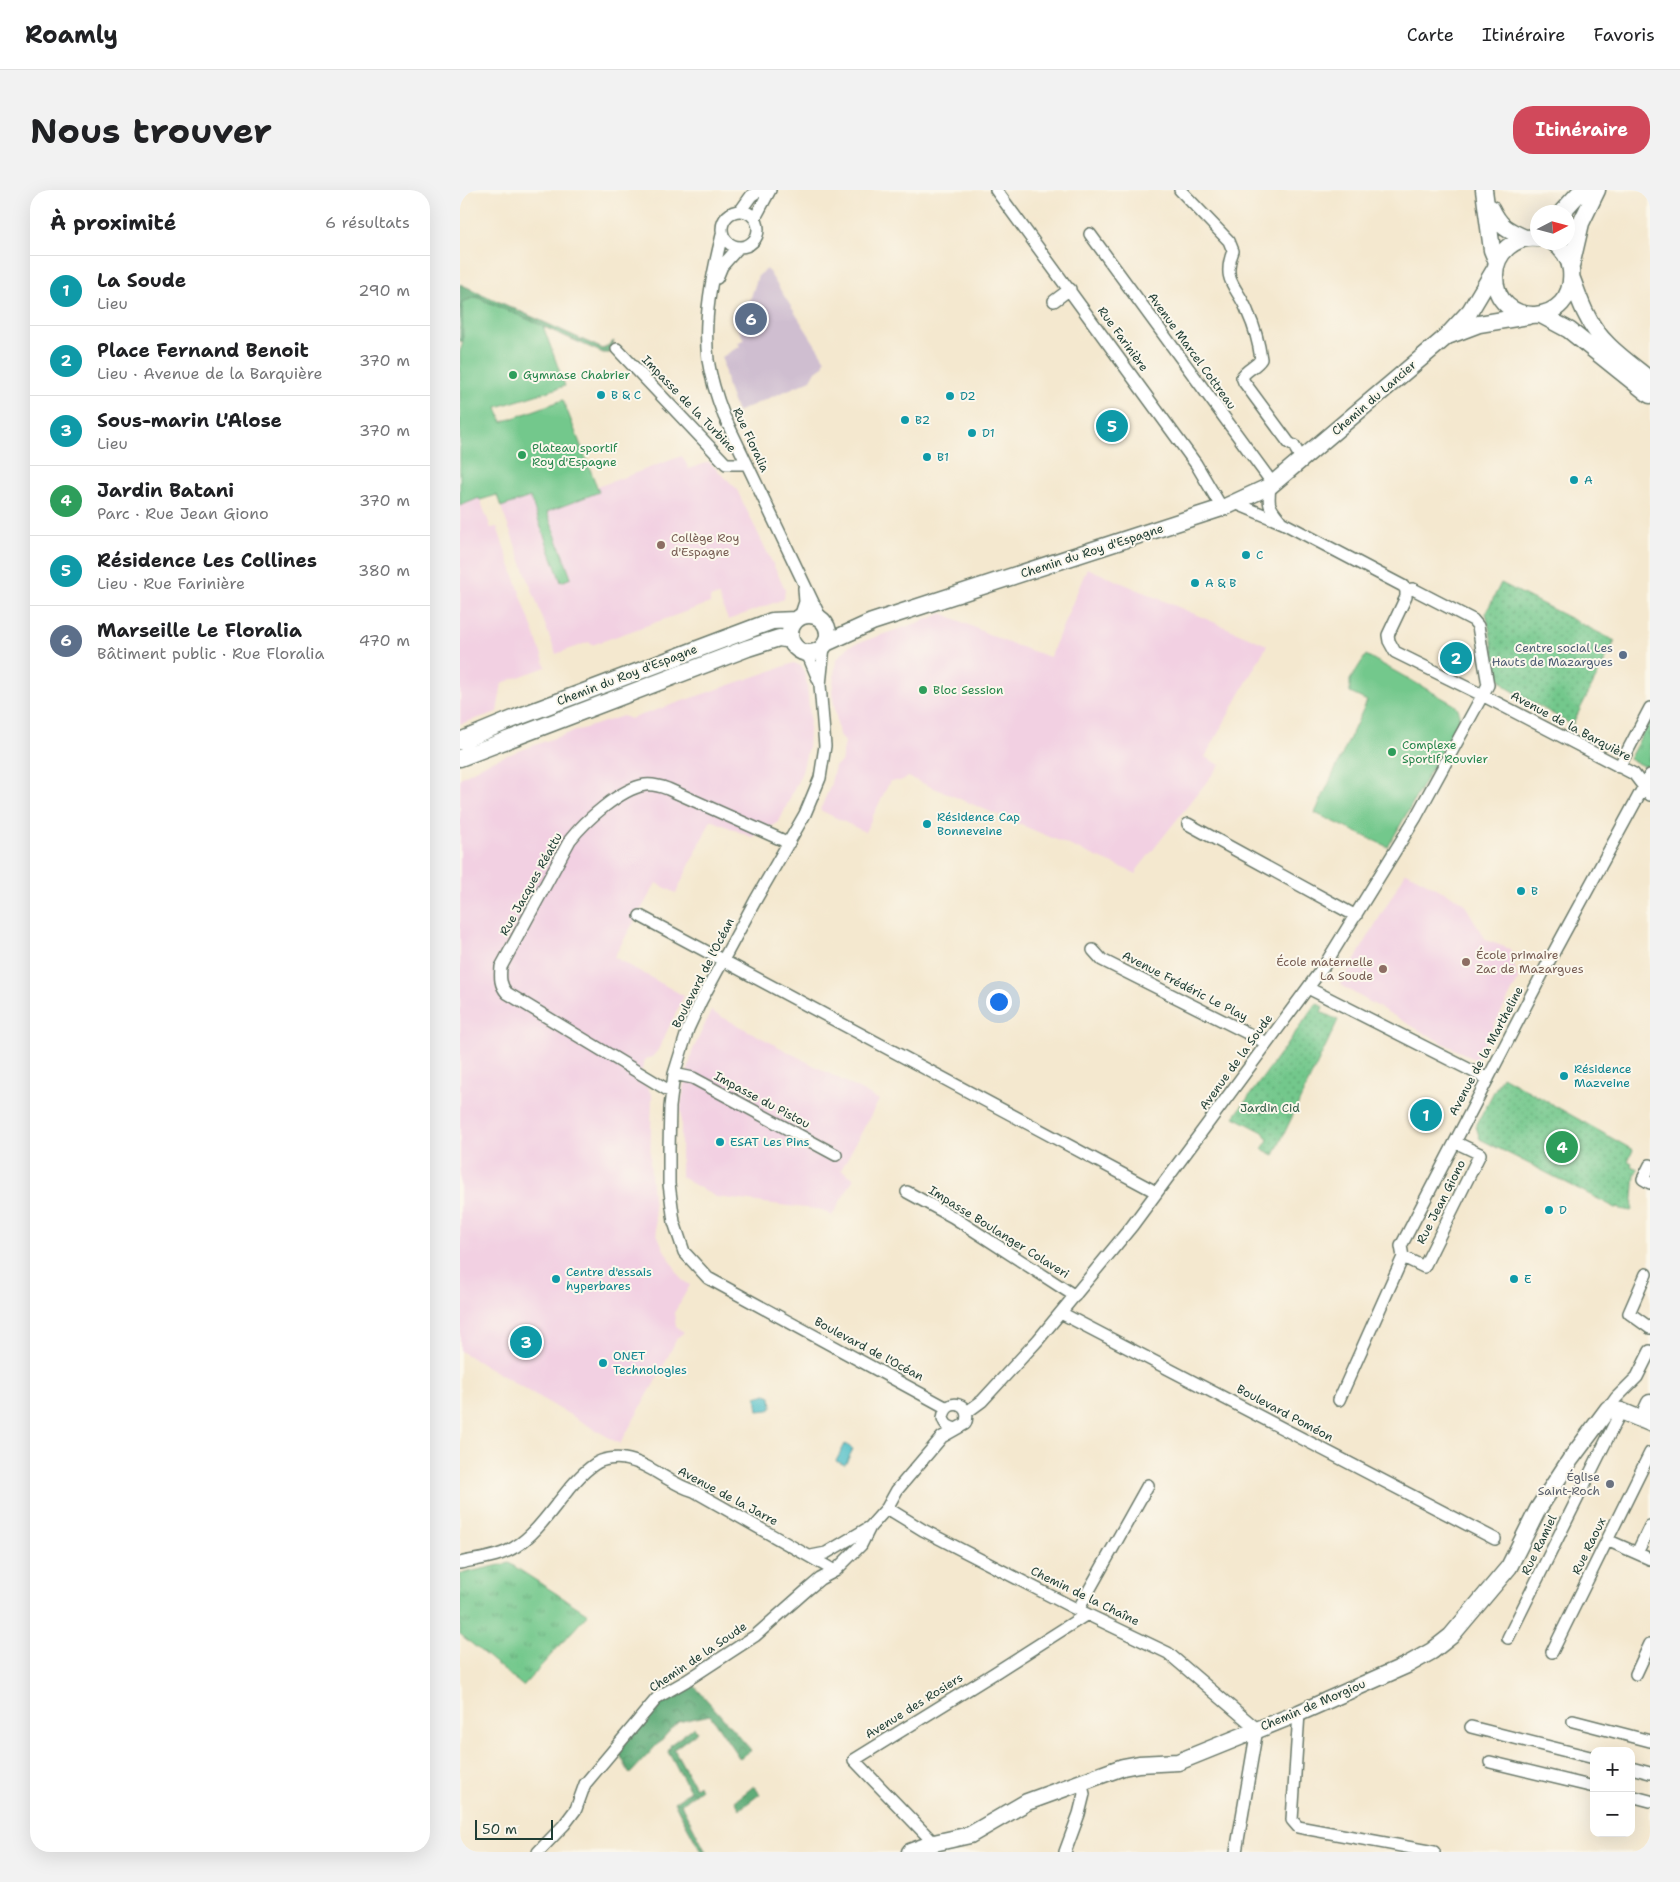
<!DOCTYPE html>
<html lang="fr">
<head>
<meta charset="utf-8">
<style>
  body { margin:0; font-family:"Shantell Sans",sans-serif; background:#f2f2f2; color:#202124 }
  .controls { position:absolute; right:15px; bottom:15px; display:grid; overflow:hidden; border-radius:10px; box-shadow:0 5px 20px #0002 }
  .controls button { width:45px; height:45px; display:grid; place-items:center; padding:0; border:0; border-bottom:1px solid #e0e0e0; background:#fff; color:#202124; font:25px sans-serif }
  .compass { position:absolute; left:1070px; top:15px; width:45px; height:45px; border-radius:50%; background:#fff; box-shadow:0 5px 20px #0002; rotate:84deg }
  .scale { position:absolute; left:15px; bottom:12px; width:78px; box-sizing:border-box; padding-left:5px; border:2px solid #1f3d34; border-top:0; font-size:14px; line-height:18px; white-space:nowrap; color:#1f3d34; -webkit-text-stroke:4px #fbf7ec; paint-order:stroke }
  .you { position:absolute; left:538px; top:811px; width:18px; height:18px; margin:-12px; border:4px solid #fff; border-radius:50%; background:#1a73e8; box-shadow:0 0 0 8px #1a73e833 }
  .badge { display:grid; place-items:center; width:32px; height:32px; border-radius:50%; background:#d1495b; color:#fff; font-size:16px; font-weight:700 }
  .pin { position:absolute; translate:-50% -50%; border:2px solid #fff; box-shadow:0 1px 5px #0006 }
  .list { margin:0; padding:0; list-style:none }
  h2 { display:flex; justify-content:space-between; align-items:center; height:65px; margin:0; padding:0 20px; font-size:21px }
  h2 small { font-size:16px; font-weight:400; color:#757577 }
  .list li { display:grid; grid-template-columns:32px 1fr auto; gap:15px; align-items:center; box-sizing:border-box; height:70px; padding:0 20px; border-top:1px solid #e0e0e0 }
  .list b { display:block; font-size:19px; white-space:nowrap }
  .list p { margin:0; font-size:16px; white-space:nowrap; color:#757577 }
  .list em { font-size:16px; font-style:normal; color:#757577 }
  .map { position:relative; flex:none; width:1190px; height:1662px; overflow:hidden; border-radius:20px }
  header { display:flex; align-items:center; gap:30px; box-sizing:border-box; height:70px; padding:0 25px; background:#fff; border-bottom:1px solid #e0e0e0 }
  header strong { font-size:24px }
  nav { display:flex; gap:28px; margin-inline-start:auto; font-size:18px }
  .intro { display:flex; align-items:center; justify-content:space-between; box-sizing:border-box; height:120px; padding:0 30px }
  h1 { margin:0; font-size:35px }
  .button { padding:12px 22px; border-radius:20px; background:#d1495b; color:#fff; font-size:18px; font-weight:700 }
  main { display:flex; gap:30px; padding:0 30px }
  aside { flex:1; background:#fff; border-radius:20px; box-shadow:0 5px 20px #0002 }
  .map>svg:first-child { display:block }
  .built { fill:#f2d0e2 }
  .industrial { fill:#cfbed0 }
  .grass { fill:url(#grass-tufts); stroke:#498260 }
  .forest { fill:url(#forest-crowns); stroke:#3e7456 }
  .park { fill:url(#park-dots); stroke:#498260 }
  .pitch { fill:#73c88c; stroke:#498260 }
  .water { fill:#51bfc7; stroke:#387e7e }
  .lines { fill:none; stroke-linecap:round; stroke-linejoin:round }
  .street-casing { stroke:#6a796a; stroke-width:14 }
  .secondary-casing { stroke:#6a796a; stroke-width:19 }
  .street { stroke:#fff; stroke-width:11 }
  .secondary { stroke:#fff; stroke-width:16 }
  .leisure-dot { fill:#2e9e5b; stroke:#fbf7ec; stroke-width:2 }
  .culture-dot { fill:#0f9aa8; stroke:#fbf7ec; stroke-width:2 }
  .education-dot { fill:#8d6e63; stroke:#fbf7ec; stroke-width:2 }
  .service-dot { fill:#5c6f8a; stroke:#fbf7ec; stroke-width:2 }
  .worship-dot { fill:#6b7280; stroke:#fbf7ec; stroke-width:2 }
  .labels { text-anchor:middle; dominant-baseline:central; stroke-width:4; stroke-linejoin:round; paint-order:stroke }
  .street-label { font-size:12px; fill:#1f3d34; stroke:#fbf7ec }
  .leisure-label { font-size:12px; fill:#27864d; stroke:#fbf7ec; text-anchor:start }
  .culture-label { font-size:12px; fill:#0d838f; stroke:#fbf7ec; text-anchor:start }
  .education-label { font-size:12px; fill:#785e54; stroke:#fbf7ec; text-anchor:start }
  .service-label { font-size:12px; fill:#4e5e75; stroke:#fbf7ec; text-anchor:end }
  .park-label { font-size:12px; fill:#34604a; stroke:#fbf7ec }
  .worship-label { font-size:12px; fill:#5b616d; stroke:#fbf7ec; text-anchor:end }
</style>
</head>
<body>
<header>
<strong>Roamly</strong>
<nav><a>Carte</a><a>Itinéraire</a><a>Favoris</a></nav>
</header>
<div class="intro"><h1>Nous trouver</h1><a class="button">Itinéraire</a></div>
<main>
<aside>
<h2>À proximité<small>6 résultats</small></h2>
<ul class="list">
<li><span class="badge" style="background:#0f9aa8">1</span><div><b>La Soude</b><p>Lieu</p></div><em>290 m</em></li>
<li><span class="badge" style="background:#0f9aa8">2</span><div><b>Place Fernand Benoit</b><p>Lieu · Avenue de la Barquière</p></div><em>370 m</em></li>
<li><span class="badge" style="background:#0f9aa8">3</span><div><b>Sous-marin L'Alose</b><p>Lieu</p></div><em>370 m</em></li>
<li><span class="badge" style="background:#2e9e5b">4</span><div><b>Jardin Batani</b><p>Parc · Rue Jean Giono</p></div><em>370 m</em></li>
<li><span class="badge" style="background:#0f9aa8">5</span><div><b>Résidence Les Collines</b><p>Lieu · Rue Farinière</p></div><em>380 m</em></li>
<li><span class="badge" style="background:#5c6f8a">6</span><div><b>Marseille Le Floralia</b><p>Bâtiment public · Rue Floralia</p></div><em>470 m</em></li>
</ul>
</aside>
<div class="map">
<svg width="1190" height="1662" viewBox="0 0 1190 1662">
  <defs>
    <pattern id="grass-tufts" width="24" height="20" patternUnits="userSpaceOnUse" patternTransform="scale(1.25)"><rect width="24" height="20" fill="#73c88c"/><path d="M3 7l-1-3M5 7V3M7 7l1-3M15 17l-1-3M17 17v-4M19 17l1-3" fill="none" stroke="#5ea473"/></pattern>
    <pattern id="forest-crowns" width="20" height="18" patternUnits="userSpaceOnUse" patternTransform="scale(1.25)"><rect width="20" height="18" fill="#5eac78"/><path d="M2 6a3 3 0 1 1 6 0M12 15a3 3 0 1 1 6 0" fill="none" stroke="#4d8d63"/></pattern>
    <pattern id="park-dots" width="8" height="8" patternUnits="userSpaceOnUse" patternTransform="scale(1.25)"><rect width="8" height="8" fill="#73c88c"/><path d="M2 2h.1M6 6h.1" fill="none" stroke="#5ea473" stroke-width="1.8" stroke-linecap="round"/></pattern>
  </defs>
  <rect width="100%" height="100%" fill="#fbf7ec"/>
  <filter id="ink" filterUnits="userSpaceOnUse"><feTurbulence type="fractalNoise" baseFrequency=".02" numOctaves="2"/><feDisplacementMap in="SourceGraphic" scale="10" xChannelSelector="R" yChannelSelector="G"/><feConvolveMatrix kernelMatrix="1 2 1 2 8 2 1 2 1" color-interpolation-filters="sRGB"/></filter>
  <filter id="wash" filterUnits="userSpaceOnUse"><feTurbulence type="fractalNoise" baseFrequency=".0096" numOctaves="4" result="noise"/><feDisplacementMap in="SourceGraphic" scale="20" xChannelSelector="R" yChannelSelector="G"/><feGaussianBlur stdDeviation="1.12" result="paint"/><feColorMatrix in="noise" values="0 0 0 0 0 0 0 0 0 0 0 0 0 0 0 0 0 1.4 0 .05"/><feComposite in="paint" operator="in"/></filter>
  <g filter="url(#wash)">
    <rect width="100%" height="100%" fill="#f4e8cf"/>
    <path class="built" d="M 222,266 L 229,279 L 249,272 L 276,298 L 325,399 L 324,409 L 268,430 L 258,405 L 250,408 L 250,413 L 132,455 L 129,452 L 96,464 L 41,317 L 70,307 L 101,392 L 111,387 L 86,322 L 138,302 L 137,297 Z
      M 19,307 L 31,338 L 37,337 L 86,477 L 42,493 L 37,522 L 0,534 L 0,316 Z
      M 627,378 L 807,455 L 745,567 L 760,575 L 677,680 L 677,684 L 448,587 L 440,591 L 430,591 L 405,642 L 360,620 L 370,597 L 375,576 L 381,572 L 385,552 L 379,545 L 372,502 L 376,470 L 389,456 L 474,427 L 482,423 L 546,452 L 590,467 Z
      M 334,473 L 341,476 L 343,479 L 347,494 L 350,528 L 348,557 L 342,582 L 319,632 L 311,637 L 300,634 L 294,648 L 251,630 L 216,703 L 196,693 L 154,767 L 224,806 L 198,860 L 192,867 L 185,869 L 179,889 L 187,896 L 192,906 L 190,973 L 196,1041 L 203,1058 L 222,1090 L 230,1095 L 214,1123 L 216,1137 L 224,1142 L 217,1148 L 200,1183 L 160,1254 L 0,1161 L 0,588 L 29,572 L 94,548 L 163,526 L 170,529 Z
      M 946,682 L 1003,712 L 1026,750 L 1050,759 L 1058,790 L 1016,870 L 973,848 L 880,795 Z
      M 251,821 L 419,910 L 381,980 L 394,988 L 372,1026 L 362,1020 L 256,1007 L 221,987 L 221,913 L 232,862 Z"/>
    <path class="industrial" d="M 307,79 L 365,170 L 363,176 L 356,181 L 351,190 L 277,222 L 268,198 L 262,167 L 280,156 L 278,153 L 284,149 L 272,130 L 284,122 L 281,115 L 290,110 L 298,86 Z"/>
    <path class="grass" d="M 1190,530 L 1190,577 L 1189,579 L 1169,569 Z
      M 49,1373 L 128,1424 L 63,1496 L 0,1444 L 0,1384 Z"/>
    <path class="forest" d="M 0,94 L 143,159 L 154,151 L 150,163 L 143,163 L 16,107 L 2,112 L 3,152 L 0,151 Z
      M 232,1493 L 291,1560 L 280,1569 L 250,1525 L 218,1532 L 170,1584 L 158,1561 L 201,1511 Z
      M 234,1537 L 237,1542 L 214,1559 L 235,1597 L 238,1595 L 241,1599 L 221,1614 L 246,1662 L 241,1662 L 214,1612 L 230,1601 L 208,1562 L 211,1554 Z
      M 294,1596 L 300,1604 L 280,1619 L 275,1611 Z"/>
    <path class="park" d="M 1041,393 L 1155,451 L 1112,535 L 1046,497 L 1039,487 L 1026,423 Z
      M 857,813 L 863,817 L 861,822 L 878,830 L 814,965 L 802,959 L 808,950 L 803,942 L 774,927 Z
      M 1042,886 L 1173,960 L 1168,971 L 1172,973 L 1171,976 L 1178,979 L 1175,984 L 1172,1020 L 1171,1021 L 1156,1018 L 1020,949 L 1016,936 Z"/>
    <path class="pitch" d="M 16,107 L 83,136 L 105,196 L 37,217 L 42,232 L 103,210 L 137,297 L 139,302 L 87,322 L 111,388 L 101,392 L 70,307 L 41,317 L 37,305 L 20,310 L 19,308 L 0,316 L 0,162 L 3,152 L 2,112 Z
      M 906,465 L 995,515 L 999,521 L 999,530 L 928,657 L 855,623 L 907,511 L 890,503 L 890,490 Z"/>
    <path class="water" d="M 306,1204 L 311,1207 L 312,1218 L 309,1220 L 298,1221 L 296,1207 Z
      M 385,1254 L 393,1259 L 385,1275 L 376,1271 Z"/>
  </g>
  <g filter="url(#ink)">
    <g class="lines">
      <defs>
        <path id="street" d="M 536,0 L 736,274 L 762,318
          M 720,0 L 769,51 L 773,61 C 761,93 778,96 788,123 C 794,136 799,154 801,169 C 796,177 787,179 782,187 L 784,192 L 829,253 L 834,256 L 842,270
          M 281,20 L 291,6 L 300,0
          M262 39a18 18 0 1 1 36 0a18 18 0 1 1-36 0Z
          M 295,28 L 310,0
          M 630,44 L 813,294
          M 262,45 C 252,85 243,129 248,170 C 251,189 257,208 264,226 L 361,429
          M 257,88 L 262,76 L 278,58
          M 594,111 L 610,99
          M 157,159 L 266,274 L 287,274
          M 810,296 C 808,314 808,316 820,330
          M 775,313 L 823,333 L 943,396 L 946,400 L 946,407 L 928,445 L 929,451 L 935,462 L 1022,505 L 1174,584 L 1190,605
          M 340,427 L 345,412 L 344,398
          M 364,456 L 360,495 L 365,556 L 360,588 L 345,624 L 295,711 L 241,811 L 228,839 L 214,884 L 210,917 L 209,959 L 209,994 L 214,1032 L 224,1062 L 248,1088 L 487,1218
          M 347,463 L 359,491
          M 1159,577 L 1190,518
          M 728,634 L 896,726
          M 180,726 L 696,1002
          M 633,760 L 642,770 L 807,853
          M 848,798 L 1028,889
          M 214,884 L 233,888 L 376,965
          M 211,902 L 47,803 C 40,795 40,788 41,777 L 110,650 C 125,631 160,599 185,595 C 193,594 200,596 208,599 L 329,653
          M 1190,975 L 1183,989 L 1190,993
          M 447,1002 L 493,1027 L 615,1106
          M 943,1067 L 964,1077 L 1020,964 L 995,952
          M 1186,1084 L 1169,1123 L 1190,1138
          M 601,1123 L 1035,1349
          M 879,1210 L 943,1067 L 941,1056 L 1089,771 L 1190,585
          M 1148,1219 L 1156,1208 L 1177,1187 L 1190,1161
          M 507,1222 L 522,1211 L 578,1150 L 672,1036 L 864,776 L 956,627 L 1028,495 L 1018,436 L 1013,430 L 953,399 L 946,400
          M 427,1318 L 463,1340 L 614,1418 L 708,1463 L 797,1539 L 776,1662
          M 1147,1350 L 1190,1369
          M 1177,1363 L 1190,1336
          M 351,1366 L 366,1363 L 410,1337 L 427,1318 L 437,1300 L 482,1247 L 505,1234 C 514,1214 486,1205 483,1228 C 485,1235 488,1237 496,1239
          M 0,1373 C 17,1369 40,1367 55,1357 C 86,1338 106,1293 135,1274 C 142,1269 156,1267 164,1269 C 190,1273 209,1294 234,1301 L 375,1381
          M 618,1420 L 688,1295
          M 1048,1448 L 1161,1221
          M 1092,1462 L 1190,1263
          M 1176,1484 L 1190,1454
          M 839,1523 L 832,1630 L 838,1637 L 974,1662
          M 1113,1531 L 1190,1551
          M 1011,1537 L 1134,1568
          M 1030,1572 L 1134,1597
          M 1171,1578 L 1190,1583
          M 1171,1606 L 1190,1611
          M 474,1653 L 394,1570 L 533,1484 L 627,1424
          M 78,1662 L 104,1635 L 116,1619 L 125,1594 L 198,1507 L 226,1491 L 295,1446 L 347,1400 L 360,1389 L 375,1381 L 401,1355 L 410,1337
          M 605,1662 L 619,1624 L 624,1604 L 621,1592"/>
        <path id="secondary" d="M 1024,0 L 1032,60 L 1037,72
          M 1031,18 C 1040,37 1047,40 1065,48
          M 1102,22 L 1122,0
          M 1078,48 C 1055,45 1035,63 1035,85 C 1034,140 1117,138 1111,80 C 1110,69 1102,58 1093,52
          M 1111,76 L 1121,33 L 1137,0
          M 1112,89 C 1117,102 1121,115 1127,126 C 1140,154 1167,171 1190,190
          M 1081,125 L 1109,140 L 1190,205
          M 990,145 L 1019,134 L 1068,126
          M330 444a19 19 0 1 1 38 0a19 19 0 1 1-38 0Z
          M 366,453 L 412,432 L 765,317 L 810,296 L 986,147 L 1010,121 L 1035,79
          M 0,551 L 58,527 L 312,431 L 336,430
          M 0,568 L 288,458 L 319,448 L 331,450
          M 1182,1230 L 1190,1213
          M 450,1662 L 474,1653 L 510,1645 L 567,1612 L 663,1577 L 679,1574 L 718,1572 L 839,1523 L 947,1475 L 972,1461 L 991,1446 L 1049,1377 L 1078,1319 L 1110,1270 L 1148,1219 L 1161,1221 L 1190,1233"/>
      </defs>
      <use href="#street" class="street-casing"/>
      <use href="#secondary" class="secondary-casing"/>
      <use href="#street" class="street"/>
      <use href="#secondary" class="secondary"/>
    </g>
  </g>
  <g class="leisure-dot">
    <circle cx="53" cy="185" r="5"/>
    <circle cx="62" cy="265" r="5"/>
    <circle cx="463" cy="500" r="5"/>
    <circle cx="932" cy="562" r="5"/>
  </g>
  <g class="culture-dot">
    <circle cx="141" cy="205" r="5"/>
    <circle cx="490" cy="206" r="5"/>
    <circle cx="445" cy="230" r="5"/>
    <circle cx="512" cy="243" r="5"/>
    <circle cx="467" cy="267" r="5"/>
    <circle cx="1114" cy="290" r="5"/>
    <circle cx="786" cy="365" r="5"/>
    <circle cx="735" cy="393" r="5"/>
    <circle cx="467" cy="634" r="5"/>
    <circle cx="1061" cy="701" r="5"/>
    <circle cx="1104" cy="886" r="5"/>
    <circle cx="260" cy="952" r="5"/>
    <circle cx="1089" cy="1020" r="5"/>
    <circle cx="96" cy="1089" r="5"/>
    <circle cx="1054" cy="1089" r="5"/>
    <circle cx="143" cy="1173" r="5"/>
  </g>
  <g class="education-dot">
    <circle cx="201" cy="355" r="5"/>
    <circle cx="1006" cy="772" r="5"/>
    <circle cx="923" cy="779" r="5"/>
  </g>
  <circle class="service-dot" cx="1163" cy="465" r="5"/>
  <circle class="worship-dot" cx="1150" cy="1294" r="5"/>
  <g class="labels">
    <g class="street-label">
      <text transform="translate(663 149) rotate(54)">Rue Farinière</text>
      <text transform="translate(732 161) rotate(54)">Avenue Marcel Cottreau</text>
      <text transform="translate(914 208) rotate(-41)">Chemin du Lancier</text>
      <text transform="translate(229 214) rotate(46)">Impasse de la Turbine</text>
      <text transform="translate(291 250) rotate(65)">Rue Floralia</text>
      <text transform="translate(632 361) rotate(-18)">Chemin du Roy d'Espagne</text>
      <text transform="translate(167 485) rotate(-21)">Chemin du Roy d'Espagne</text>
      <text transform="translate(1111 536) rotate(28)">Avenue de la Barquière</text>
      <text transform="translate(71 694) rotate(-61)">Rue Jacques Réattu</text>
      <text transform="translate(243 783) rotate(-63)">Boulevard de l'Océan</text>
      <text transform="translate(725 796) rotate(27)">Avenue Frédéric Le Play</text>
      <text transform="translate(1026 861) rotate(-62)">Avenue de la Martheline</text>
      <text transform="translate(776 872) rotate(-54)">Avenue de la Soude</text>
      <text transform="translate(302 910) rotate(28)">Impasse du Pistou</text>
      <text transform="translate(981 1012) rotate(-63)">Rue Jean Giono</text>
      <text transform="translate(539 1042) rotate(32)">Impasse Boulanger Colaveri</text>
      <text transform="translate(409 1159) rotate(28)">Boulevard de l'Océan</text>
      <text transform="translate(825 1223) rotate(28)">Boulevard Poméon</text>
      <text transform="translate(268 1306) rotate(28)">Avenue de la Jarre</text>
      <text transform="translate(1079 1355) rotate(-64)">Rue Ramiel</text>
      <text transform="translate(1129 1356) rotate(-64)">Rue Raoux</text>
      <text transform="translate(625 1406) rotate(26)">Chemin de la Chaîne</text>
      <text transform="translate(238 1467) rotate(-34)">Chemin de la Soude</text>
      <text transform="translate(853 1515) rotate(-23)">Chemin de Morgiou</text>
      <text transform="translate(454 1516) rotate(-32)">Avenue des Rosiers</text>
    </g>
    <g class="leisure-label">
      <text x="63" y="185">Gymnase Chabrier</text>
      <text x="72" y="258">Plateau sportif<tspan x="72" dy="14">Roy d'Espagne</tspan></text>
      <text x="473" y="500">Bloc Session</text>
      <text x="942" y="555">Complexe<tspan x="942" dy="14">Sportif Rouvier</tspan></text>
    </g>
    <g class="culture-label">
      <text x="151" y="205">B &amp; C</text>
      <text x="500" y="206">D2</text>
      <text x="455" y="230">B2</text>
      <text x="522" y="243">D1</text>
      <text x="477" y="267">B1</text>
      <text x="1124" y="290">A</text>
      <text x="796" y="365">C</text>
      <text x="745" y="393">A &amp; B</text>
      <text x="477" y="627">Résidence Cap<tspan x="477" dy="14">Bonneveine</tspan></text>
      <text x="1071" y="701">B</text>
      <text x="1114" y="879">Résidence<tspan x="1114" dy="14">Mazveine</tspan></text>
      <text x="270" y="952">ESAT Les Pins</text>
      <text x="1099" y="1020">D</text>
      <text x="106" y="1082">Centre d'essais<tspan x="106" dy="14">hyperbares</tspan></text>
      <text x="1064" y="1089">E</text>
      <text x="153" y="1166">ONET<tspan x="153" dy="14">Technologies</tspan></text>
    </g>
    <g class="education-label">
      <text x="211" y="348">Collège Roy<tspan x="211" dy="14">d'Espagne</tspan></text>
      <text x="1016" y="765">École primaire<tspan x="1016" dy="14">Zac de Mazargues</tspan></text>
      <text x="913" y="772" text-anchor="end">École maternelle<tspan x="913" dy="14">La Soude</tspan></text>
    </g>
    <g class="service-label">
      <text x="1153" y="458">Centre social Les<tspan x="1153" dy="14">Hauts de Mazargues</tspan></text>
    </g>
    <g class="park-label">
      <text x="810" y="918">Jardin Cid</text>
    </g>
    <g class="worship-label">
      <text x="1140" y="1287">Église<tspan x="1140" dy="14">Saint-Roch</tspan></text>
    </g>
  </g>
</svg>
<div class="controls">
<button>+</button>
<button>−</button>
</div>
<svg class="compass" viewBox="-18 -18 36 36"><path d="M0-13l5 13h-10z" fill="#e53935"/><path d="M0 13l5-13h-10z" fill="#757577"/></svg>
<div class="scale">50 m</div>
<div class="you"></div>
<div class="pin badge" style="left:966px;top:925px;background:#0f9aa8">1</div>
<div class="pin badge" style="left:996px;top:468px;background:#0f9aa8">2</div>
<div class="pin badge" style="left:66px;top:1152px;background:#0f9aa8">3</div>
<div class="pin badge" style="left:1102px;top:957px;background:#2e9e5b">4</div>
<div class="pin badge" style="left:652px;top:236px;background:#0f9aa8">5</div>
<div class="pin badge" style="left:291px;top:129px;background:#5c6f8a">6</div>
</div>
</main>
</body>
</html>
